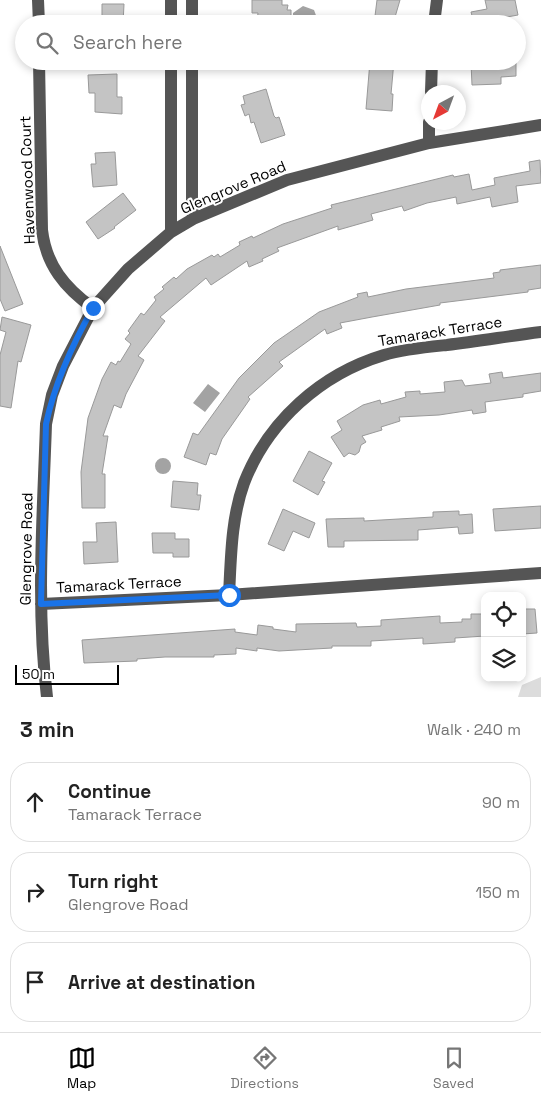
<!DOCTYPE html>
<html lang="en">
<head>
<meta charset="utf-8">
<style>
  body { margin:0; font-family:"Space Grotesk",sans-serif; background:#f6f6f6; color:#222 }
  .controls { position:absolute; right:15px; bottom:15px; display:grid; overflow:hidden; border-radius:10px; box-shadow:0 2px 8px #0003 }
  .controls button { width:45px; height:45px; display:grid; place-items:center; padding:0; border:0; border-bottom:1px solid #e0e0e0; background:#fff; color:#222; font:25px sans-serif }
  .compass { position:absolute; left:421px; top:85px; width:45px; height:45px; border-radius:50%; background:#fff; box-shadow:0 2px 8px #0003; rotate:221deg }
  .scale { position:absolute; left:15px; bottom:12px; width:104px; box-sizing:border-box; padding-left:5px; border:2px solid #000; border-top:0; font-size:14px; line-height:18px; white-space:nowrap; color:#000; -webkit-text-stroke:4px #fff; paint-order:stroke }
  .stop { position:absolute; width:15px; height:15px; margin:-11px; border:4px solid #1a73e8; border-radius:50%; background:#fff }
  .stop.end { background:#1a73e8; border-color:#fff; box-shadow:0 1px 5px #0008 }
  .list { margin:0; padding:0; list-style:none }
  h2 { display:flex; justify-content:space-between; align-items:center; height:65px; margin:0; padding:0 20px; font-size:21px }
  h2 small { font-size:16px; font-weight:400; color:#767676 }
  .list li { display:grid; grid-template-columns:32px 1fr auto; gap:15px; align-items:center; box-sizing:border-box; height:80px; margin:0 10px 10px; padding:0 10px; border:1px solid #e0e0e0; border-radius:20px }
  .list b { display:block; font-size:19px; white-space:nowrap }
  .list p { margin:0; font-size:16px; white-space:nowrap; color:#767676 }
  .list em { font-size:16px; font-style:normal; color:#767676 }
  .icon { flex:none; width:28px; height:28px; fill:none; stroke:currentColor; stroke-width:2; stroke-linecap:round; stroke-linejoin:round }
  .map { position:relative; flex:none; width:541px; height:697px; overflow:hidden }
  .search { position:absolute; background:#fff; box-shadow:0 2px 8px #0003; left:15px; right:15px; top:15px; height:55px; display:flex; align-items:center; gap:12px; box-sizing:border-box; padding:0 18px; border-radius:28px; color:#767676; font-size:19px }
  .sheet { height:335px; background:#fff }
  nav { display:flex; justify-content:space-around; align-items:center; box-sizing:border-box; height:70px; border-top:1px solid #e0e0e0; background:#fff; font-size:14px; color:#767676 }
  nav a { display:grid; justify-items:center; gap:2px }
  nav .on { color:#000 }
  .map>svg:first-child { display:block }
  .green { fill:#dcdcdc }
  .water { fill:#a3a3a3 }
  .building { fill:#c4c4c4; stroke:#999 }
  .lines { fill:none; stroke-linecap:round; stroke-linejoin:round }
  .minor { stroke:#555; stroke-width:12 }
  .route { stroke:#1a73e8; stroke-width:6 }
  .labels { text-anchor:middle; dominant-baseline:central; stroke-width:4; stroke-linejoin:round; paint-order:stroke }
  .street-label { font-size:15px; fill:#000; stroke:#fff }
</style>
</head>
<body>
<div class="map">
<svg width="541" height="697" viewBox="0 0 541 697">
  <rect width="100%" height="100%" fill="#fff"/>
  <path class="green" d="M 541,677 L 541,697 L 518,697 L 522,685 Z"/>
  <path class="water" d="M 303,6 L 314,10 L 317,18 L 316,24 L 293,24 L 293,13 Z
    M 208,384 L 220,393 L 205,412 L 193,403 Z
    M155 466a8 8 0 1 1 16 0a8 8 0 1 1-16 0Z"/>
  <path class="building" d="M 252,0 L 282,0 L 282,5 L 288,5 L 287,10 L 291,10 L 291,21 L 257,21 L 258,13 L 252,13 Z
    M 377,0 L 400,0 L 393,24 L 374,24 Z
    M 485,0 L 515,0 L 518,15 L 474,23 L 471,12 L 487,9 Z
    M 102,4 L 124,4 L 123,24 L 102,24 Z
    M 370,61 L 394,61 L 391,94 L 393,94 L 392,111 L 366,109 Z
    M 499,61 L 516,61 L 516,76 L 501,77 L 501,84 L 472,85 L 471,63 L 499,63 Z
    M 117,74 L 117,97 L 122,97 L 122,114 L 95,112 L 95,93 L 89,93 L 88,75 Z
    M 266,89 L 274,116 L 276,118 L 279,117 L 285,135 L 261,143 L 254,122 L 251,123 L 249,114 L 245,116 L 241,105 L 245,104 L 243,96 Z
    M 115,152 L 117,185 L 93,187 L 91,164 L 96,164 L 95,153 Z
    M 540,160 L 541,183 L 516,186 L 518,202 L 492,207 L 490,197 L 457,204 L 456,197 L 427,203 L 404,211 L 402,206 L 371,214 L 373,220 L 338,230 L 338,226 L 277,248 L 279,251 L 262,259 L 263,261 L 249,267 L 247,261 L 211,285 L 206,278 L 160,317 L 165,321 L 138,356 L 144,360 L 126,394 L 121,408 L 114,405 L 103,436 L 108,436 L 102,474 L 105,474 L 105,508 L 82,508 L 81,472 L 88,418 L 102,379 L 111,362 L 116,365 L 118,361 L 120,362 L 131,344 L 125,339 L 130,333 L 128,331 L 141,313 L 144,315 L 156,300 L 154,297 L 164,289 L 162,287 L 174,277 L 176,279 L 187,269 L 212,255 L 214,257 L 218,254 L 220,257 L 240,245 L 239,242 L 252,236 L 253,238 L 283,224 L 332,208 L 331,205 L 453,175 L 454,177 L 469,174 L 472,190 L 495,185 L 494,178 L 530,171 L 529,162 Z
    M 123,193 L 136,210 L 114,227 L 115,228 L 98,239 L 86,222 Z
    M 0,246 L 23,304 L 5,311 L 0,299 Z
    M 541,265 L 541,288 L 528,290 L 528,292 L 440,303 L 440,305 L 372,317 L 340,323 L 342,328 L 327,334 L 325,329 L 279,362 L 283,366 L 248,397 L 250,399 L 222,439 L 216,455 L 210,453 L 206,465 L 184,457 L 193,433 L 198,435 L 239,378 L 274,343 L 319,312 L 358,297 L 357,294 L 367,292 L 368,297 L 406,289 L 494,278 L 493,273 L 500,272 L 500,270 Z
    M 2,317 L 31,325 L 21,362 L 18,361 L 11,408 L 0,406 L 0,355 L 6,332 L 0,330 Z
    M 502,372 L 503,378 L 541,373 L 541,391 L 523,394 L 523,397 L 485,402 L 486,412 L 473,414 L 472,410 L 439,415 L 399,417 L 400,421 L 381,427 L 382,430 L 362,436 L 366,442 L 361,445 L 359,452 L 355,455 L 349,453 L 344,457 L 331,437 L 342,430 L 337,421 L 363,405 L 380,400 L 381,404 L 406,397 L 405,392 L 420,391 L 420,394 L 445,392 L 444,382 L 462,380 L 465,386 L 491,383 L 489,374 Z
    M 309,451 L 332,463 L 322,481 L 325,482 L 318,495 L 293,481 Z
    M 173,481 L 198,483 L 197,495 L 201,495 L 199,510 L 171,507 Z
    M 541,506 L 541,528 L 495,531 L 493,509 Z
    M 283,509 L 315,523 L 309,538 L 293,531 L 284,551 L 268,544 Z
    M 459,511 L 459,515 L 472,514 L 473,533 L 459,534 L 458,527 L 418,530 L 418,540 L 344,541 L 344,547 L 328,547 L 326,519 L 364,518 L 364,521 L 433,517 L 433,512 Z
    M 116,522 L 118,562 L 84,564 L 83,542 L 97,542 L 96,523 Z
    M 152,533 L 175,533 L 175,539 L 189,539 L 189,557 L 173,557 L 173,553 L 153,553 Z
    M 522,609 L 535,609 L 537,633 L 522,634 Z
    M 471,614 L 485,614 L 485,636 L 455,638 L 455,642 L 423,644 L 423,638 L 371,641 L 371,646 L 332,646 L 332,648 L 279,651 L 257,648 L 257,651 L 236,648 L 236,654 L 214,655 L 214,657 L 165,657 L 137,659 L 137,661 L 84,663 L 82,640 L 235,629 L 235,632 L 257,635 L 258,625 L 273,627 L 273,629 L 296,632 L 296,624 L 356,623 L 357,627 L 381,626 L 381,620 L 440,616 L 440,623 L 462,622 L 462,619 L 471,619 Z"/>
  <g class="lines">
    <path class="minor" d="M 38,0 L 39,24
      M 171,0 L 171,24
      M 192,24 L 192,0
      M 434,24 L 437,0
      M 39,61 L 42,230 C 46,265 65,288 93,308
      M 171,61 L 171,232
      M 192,61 L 192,202 L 193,219
      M 431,92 L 432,61
      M 429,143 L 429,122
      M 229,595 C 231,558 231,519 244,483 C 268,421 321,374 384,355 C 404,349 427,347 447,345 C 479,341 510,336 541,332
      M 41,604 L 229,595 L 541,573
      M 47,697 C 36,606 43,515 46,424 L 52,395 L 63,366 L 93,308 L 128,269 L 171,232 L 193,219 L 287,180 L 429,143 L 541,125"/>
  </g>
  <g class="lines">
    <path class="route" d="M 93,308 C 72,345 55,382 46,424 L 41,604 L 229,595"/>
  </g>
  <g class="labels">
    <g class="street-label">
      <text transform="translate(27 180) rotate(-92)">Havenwood Court</text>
      <text transform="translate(233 187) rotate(-23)">Glengrove Road</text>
      <text transform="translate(440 331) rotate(-9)">Tamarack Terrace</text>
      <text transform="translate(26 549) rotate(-89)">Glengrove Road</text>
      <text transform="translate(119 584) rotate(-3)">Tamarack Terrace</text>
    </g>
  </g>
</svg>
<div class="controls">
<button><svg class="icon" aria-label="locate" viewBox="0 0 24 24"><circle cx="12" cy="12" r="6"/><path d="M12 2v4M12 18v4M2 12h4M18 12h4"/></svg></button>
<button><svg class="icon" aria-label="layers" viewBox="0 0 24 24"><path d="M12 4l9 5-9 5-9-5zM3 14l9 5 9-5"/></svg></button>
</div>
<svg class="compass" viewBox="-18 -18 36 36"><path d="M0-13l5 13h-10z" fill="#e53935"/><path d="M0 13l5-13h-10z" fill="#767676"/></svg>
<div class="scale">50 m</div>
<div class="stop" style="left:229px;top:595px"></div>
<div class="stop end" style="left:93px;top:308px"></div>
<div class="search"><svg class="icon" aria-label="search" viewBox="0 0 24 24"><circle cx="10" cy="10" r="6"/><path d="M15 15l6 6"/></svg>Search here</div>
</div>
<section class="sheet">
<h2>3 min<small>Walk · 240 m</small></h2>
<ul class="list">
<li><svg class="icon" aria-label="ahead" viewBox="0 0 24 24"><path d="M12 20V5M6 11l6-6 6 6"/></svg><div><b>Continue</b><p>Tamarack Terrace</p></div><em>90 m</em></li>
<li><svg class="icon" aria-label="right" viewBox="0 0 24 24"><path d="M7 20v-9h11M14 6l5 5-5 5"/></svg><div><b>Turn right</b><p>Glengrove Road</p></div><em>150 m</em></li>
<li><svg class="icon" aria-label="arrive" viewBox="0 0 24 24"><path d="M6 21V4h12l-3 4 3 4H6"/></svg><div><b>Arrive at destination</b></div></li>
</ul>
</section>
<nav>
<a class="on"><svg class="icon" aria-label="map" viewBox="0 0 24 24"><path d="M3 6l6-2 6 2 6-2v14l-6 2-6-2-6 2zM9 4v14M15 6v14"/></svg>Map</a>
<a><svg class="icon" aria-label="directions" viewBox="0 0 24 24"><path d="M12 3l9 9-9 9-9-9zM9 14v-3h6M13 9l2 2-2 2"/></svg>Directions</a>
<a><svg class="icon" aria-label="saved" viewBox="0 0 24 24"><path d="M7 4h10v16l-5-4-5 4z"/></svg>Saved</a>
</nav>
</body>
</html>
